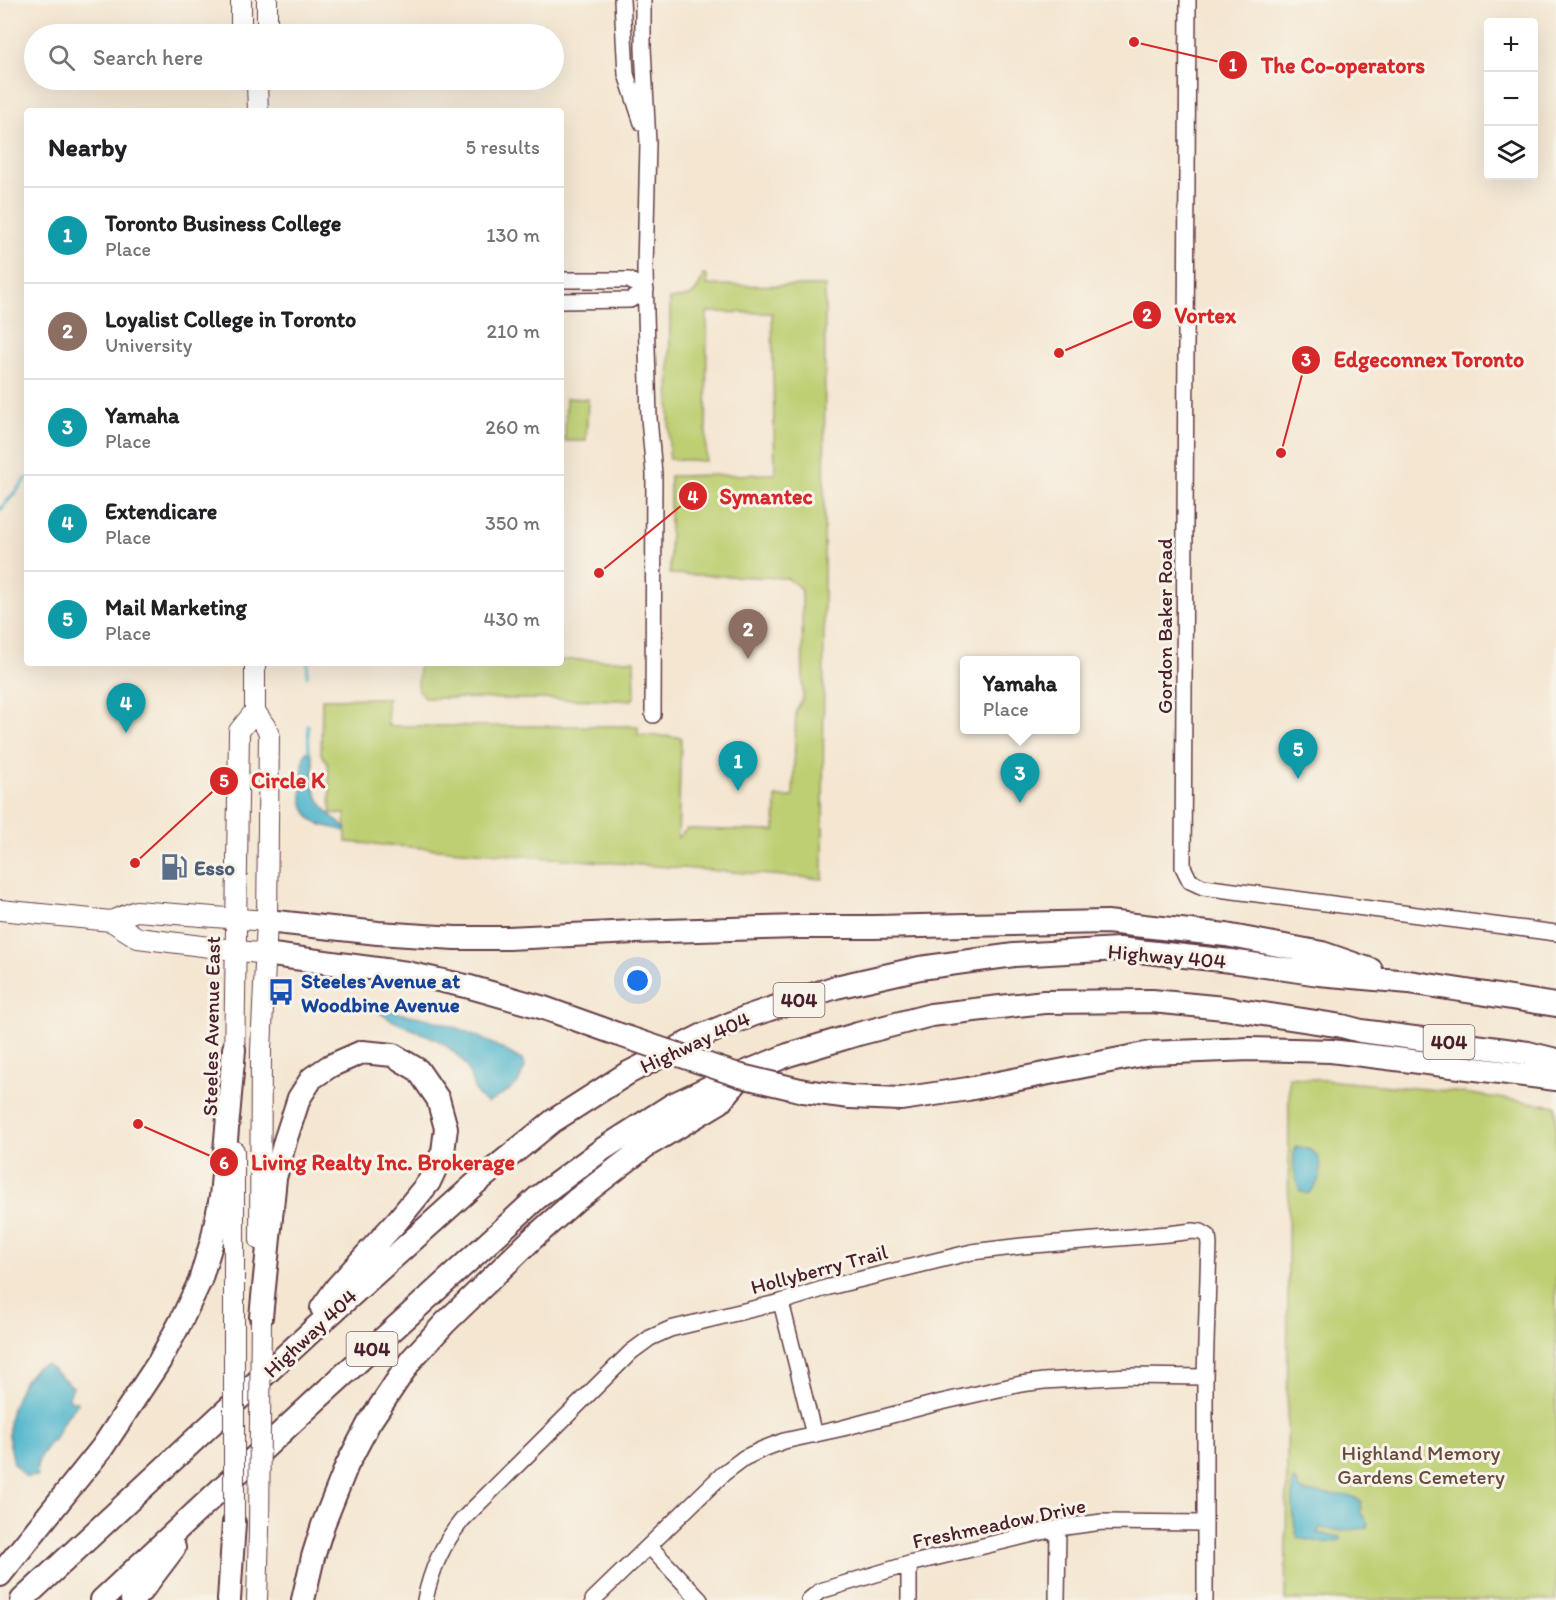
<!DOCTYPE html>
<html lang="en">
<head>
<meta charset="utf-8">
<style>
  body { margin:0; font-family:Itim,sans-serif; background:#f2f2f2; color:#202124 }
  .controls { position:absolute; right:18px; top:18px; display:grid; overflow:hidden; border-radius:6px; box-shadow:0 6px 24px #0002 }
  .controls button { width:54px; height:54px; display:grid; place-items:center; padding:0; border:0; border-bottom:2px solid #e0e0e0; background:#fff; color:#202124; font:30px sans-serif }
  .you { position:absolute; left:638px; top:981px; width:21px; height:21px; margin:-15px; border:4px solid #fff; border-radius:50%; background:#1a73e8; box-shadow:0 0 0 9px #1a73e833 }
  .badge { display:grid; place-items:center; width:39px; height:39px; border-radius:50%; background:#d1495b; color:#fff; font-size:20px; font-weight:700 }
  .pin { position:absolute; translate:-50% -50px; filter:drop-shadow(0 2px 3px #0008) }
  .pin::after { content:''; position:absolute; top:32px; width:21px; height:18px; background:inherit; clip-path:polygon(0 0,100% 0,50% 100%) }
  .popup { position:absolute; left:960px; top:656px; width:120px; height:78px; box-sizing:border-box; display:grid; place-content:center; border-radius:6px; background:#fff; filter:drop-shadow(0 2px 4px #0005); font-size:20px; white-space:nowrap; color:#757577 }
  .popup b { font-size:22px; color:#202124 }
  .popup::after { content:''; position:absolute; left:50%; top:100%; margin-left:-12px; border:12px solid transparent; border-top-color:#fff }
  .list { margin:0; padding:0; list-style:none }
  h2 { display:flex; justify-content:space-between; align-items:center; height:78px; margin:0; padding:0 24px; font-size:26px }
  h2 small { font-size:20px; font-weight:400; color:#757577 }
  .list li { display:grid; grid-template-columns:39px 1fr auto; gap:18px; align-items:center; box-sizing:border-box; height:96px; padding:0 24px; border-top:2px solid #e0e0e0 }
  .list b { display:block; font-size:22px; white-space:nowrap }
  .list p { margin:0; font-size:20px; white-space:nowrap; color:#757577 }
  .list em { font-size:20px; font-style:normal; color:#757577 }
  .icon { flex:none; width:33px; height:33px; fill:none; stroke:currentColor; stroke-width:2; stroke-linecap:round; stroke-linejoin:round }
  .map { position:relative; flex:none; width:1556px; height:1600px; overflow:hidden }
  .search { position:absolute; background:#fff; box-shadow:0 6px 24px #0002; left:24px; top:24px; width:540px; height:66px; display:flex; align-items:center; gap:15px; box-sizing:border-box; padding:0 21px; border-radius:33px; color:#757577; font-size:22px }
  .panel { position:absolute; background:#fff; box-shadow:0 6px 24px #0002; left:24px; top:108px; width:540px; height:558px; border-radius:6px }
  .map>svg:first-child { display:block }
  .green { fill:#bdcf72; stroke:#84774e; stroke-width:1.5 }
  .water { fill:#4eb5cc; stroke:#4c6a7c; stroke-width:1.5 }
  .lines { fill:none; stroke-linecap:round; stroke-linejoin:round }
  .stream { stroke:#4eb5cc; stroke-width:3 }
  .minor-casing { stroke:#643d44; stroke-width:18 }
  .major-casing { stroke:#643d44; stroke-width:22 }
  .highway-casing { stroke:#643d44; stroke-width:26 }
  .minor { stroke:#fff; stroke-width:15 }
  .major { stroke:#fff; stroke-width:20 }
  .highway { stroke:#fff; stroke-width:22 }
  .major-bridge-casing { stroke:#643d44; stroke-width:22; stroke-linecap:butt }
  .highway-bridge-casing { stroke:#643d44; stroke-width:26; stroke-linecap:butt }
  .major-bridge { stroke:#fff; stroke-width:20 }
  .highway-bridge { stroke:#fff; stroke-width:22 }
  .labels { text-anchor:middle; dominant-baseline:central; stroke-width:6; stroke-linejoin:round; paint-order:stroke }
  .shield { fill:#f7f3e8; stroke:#7e5f64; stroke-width:1.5 }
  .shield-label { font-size:20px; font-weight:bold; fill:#4a1f2b }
  .street-label { font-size:21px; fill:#4a1f2b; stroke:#f7f3e8 }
  .service-label { font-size:21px; font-weight:bold; fill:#4e5e75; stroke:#f7f3e8; text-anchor:start }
  .transit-label { font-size:21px; font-weight:bold; fill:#164399; stroke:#f7f3e8; text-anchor:start }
  .park-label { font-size:21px; fill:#674b3d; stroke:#f7f3e8 }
  .leader { fill:none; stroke:#d62828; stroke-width:2 }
  .callout-dot { fill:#d62828; stroke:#f7f3e8; stroke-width:2 }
  .mark-label { font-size:18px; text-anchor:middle; font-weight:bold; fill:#fff }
  .callout-label { font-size:22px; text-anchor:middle; font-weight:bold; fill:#d62828; stroke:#f7f3e8; stroke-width:6; stroke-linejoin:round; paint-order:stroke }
</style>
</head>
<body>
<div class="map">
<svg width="1556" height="1600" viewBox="0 0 1556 1600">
  <rect width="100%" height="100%" fill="#f7f3e8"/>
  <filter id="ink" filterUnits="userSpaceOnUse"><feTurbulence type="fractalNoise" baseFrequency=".0167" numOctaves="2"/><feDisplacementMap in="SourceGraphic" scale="12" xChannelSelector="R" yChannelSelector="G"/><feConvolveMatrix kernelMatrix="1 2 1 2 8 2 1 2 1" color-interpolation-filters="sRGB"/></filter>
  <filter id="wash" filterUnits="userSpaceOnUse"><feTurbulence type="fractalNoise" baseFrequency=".008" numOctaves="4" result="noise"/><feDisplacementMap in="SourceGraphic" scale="24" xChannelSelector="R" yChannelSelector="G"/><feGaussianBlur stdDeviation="1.35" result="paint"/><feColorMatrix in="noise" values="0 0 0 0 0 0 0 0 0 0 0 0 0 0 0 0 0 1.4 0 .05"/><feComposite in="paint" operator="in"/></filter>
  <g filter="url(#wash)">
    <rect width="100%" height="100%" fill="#f4e6d1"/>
    <path class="green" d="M 703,275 L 707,275 L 707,285 L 825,286 L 823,879 L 346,842 L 345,814 L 331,813 L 328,763 L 321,754 L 322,699 L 387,698 L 388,726 L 638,726 L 638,735 L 681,737 L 678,838 L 687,829 L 775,831 L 776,797 L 793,797 L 796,711 L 803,698 L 802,593 L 799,587 L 787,578 L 670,574 L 670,476 L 775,474 L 772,313 L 707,312 L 706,461 L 669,459 L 670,299 C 690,296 696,299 703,275 Z
      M 566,398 L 588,399 L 586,441 L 565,441 Z
      M 561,660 L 634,660 L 635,695 L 632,700 L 425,698 L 418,689 L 419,663 L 561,663 Z
      M 1289,1077 L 1448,1091 L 1556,1106 L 1556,1600 L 1285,1600 L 1287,1481 Z"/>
    <path class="water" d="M 306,752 L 310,752 C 315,761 313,769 313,779 C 314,801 331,817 347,829 L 345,831 C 336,828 326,827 317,823 C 295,811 302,777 304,757 Z
      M 377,1005 C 386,1006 394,1012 403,1014 C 447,1020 486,1038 523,1061 L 525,1067 L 518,1083 L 508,1091 L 488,1103 C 468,1093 475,1075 462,1060 C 455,1053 449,1047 441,1042 C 426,1033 381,1020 374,1007 Z
      M 1296,1147 C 1326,1147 1327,1179 1308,1194 L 1300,1191 C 1296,1179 1290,1160 1296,1147 Z
      M 46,1364 L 73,1387 L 69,1397 L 70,1400 L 78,1402 C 75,1410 71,1411 66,1417 C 61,1423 59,1432 55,1438 C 50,1445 53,1439 48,1445 C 42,1453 33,1466 38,1476 L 26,1477 L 14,1464 L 9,1440 L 9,1421 L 12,1408 L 22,1384 L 36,1367 Z
      M 1293,1480 L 1297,1482 L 1298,1487 L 1303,1492 L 1351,1496 L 1362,1502 L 1360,1512 L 1368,1523 L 1367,1528 L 1342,1531 L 1320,1528 L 1317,1533 L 1341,1537 L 1341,1540 L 1325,1543 L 1298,1538 C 1293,1530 1292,1490 1293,1480 Z"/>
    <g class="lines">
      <path class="stream" d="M 0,510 L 27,478
        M 307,676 L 308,663
        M 308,725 L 309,752"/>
    </g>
  </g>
  <g filter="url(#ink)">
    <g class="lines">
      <defs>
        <path id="minor" d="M 622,0 L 626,74 L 642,123
          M 643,0 L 643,48 L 648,143 L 645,269 L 646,313 L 649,418 L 654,474 L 653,715
          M 1188,0 L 1183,867 L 1190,881 L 1203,887 L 1556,933
          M 561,280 L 629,280 L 646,290 L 630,300 L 561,301
          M 781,1302 L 814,1435
          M 650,1547 L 700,1600
          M 425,1600 C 431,1570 443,1543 463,1519 L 631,1352 L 650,1338 L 670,1329 L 781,1302 L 829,1287 L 972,1252 L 1022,1246 L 1168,1234 L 1193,1231 L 1201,1232 L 1208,1236 L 1209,1244 L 1205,1377 L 1205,1600
          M 593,1600 L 724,1473 L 744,1458 L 763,1449 L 784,1441 L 843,1428 L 937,1403 L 1021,1384 L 1044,1381 L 1129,1376 L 1205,1377
          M 809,1600 L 820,1591 L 909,1564 L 1058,1528 L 1102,1522 L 1205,1523
          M 909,1600 L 909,1564
          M 1057,1600 L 1058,1528"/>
        <path id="major" d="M 241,0 L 241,34
          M 267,0 L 267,34
          M 258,111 L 257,83 L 260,80
          M 255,663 L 255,711 L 269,732 L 267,921 L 261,1050 L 260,1240
          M 0,910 L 111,921 L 138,938 L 265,954
          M 111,921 L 136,911 L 267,921
          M 234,1064 L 239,731 L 255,711
          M 234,1328 L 234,1151
          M 257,1600 L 259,1531"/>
        <path id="highway" d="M 267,921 L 378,933 L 455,938 L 508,938 L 634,932 L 797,927 L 874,927 L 1107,922 L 1226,935 L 1322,953 L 1371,970
          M 265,954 L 407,973 L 470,987 L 544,1008 L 617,1034
          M 804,1091 L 850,1097 L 901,1099 L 968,1089 L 1150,1053 L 1250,1049 L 1331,1051 L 1556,1079
          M 261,1317 L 275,1178 L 285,1141 L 299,1098 L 312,1078 L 330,1066 L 362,1052 L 393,1055 L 418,1070 L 438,1099 L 446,1128 L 443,1152 L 429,1182 L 398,1220 L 337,1287 L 322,1308
          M 0,1575 L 102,1448 L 159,1362 L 181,1321 L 200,1281 L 212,1241 L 221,1197 L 234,1049
          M 22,1600 L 314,1329 L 475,1184 L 553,1121 L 628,1073 L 701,1036 L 752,1015 L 836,987 L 920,968 L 1014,955 L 1119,949 L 1231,961 L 1319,974 L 1409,982 L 1556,1005
          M 102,1600 L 315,1401 L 537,1198 L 603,1149 L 672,1105 L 712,1086 L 788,1055 L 858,1034 L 931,1015 L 1044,1002 L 1152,1001 L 1224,1008 L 1342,1026 L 1361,1031 L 1528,1053 L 1556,1060
          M 132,1600 L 143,1589 L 174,1548
          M 229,1600 L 234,1523
          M 303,1600 L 313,1557 L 323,1525 L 347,1465 L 369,1423 L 411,1360 L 445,1323 L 532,1239 L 576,1200 L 646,1146 L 720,1102 L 742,1076"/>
      </defs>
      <use href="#minor" class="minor-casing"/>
      <use href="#major" class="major-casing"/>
      <use href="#highway" class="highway-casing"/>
      <use href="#minor" class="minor"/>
      <use href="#major" class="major"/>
      <use href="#highway" class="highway"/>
      <defs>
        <path id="major-bridge" d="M 234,1328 L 234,1523
          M 259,1531 L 261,1317"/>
        <path id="highway-bridge" d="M 617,1034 L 741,1076 L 804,1091"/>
      </defs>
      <use href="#major-bridge" class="major-bridge-casing"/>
      <use href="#highway-bridge" class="highway-bridge-casing"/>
      <use href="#major-bridge" class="major-bridge"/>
      <use href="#highway-bridge" class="highway-bridge"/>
    </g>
  </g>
  <defs>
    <symbol id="fuel-bare" viewBox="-9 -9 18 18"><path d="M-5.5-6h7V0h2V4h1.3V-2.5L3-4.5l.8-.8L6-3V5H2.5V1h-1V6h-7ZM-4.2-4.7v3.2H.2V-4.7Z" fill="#5c6f8a" stroke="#f7f3e8" stroke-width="2.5" paint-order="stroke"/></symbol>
    <symbol id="bus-bare" viewBox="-9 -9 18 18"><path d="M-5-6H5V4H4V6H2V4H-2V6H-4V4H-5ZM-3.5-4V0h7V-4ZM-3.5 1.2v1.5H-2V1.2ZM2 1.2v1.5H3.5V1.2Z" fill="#1a4fb4" stroke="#f7f3e8" stroke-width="2.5" paint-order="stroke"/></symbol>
  </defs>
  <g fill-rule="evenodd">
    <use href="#fuel-bare" x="155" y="848" width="38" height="38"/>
    <use href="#bus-bare" x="262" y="973" width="38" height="38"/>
  </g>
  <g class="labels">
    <g class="shield">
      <rect x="773.5" y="983" width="51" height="34" rx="4.5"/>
      <rect x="1423.5" y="1025" width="51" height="34" rx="4.5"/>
      <rect x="346.5" y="1332" width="51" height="34" rx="4.5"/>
    </g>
    <g class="shield-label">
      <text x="799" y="1000">404</text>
      <text x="1449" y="1042">404</text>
      <text x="372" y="1349">404</text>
    </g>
    <g class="street-label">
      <text transform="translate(1164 626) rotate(-90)">Gordon Baker Road</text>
      <text transform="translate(1167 956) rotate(5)">Highway 404</text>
      <text transform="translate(211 1026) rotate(-89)">Steeles Avenue East</text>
      <text transform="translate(695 1042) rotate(-25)">Highway 404</text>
      <text transform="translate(819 1269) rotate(-15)">Hollyberry Trail</text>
      <text transform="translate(310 1333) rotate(-43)">Highway 404</text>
      <text transform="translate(999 1523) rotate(-12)">Freshmeadow Drive</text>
    </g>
    <g class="service-label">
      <text x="194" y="867">Esso</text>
    </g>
    <g class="transit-label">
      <text x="301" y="980">Steeles Avenue at<tspan x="301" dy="24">Woodbine Avenue</tspan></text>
    </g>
    <g class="park-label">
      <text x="1421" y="1452">Highland Memory<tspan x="1421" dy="24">Gardens Cemetery</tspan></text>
    </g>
  </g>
  <path class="leader" d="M1134 42L1233 65M1059 353L1147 315M1281 453L1306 360M599 573L693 496M135 863L224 781M138 1124L224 1162"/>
  <g class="callout-dot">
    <circle cx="1134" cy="42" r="6"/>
    <circle cx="1059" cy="353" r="6"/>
    <circle cx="1281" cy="453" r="6"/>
    <circle cx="599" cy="573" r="6"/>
    <circle cx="135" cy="863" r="6"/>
    <circle cx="138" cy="1124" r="6"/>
    <circle cx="1233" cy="65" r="15"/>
    <circle cx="1147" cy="315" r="15"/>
    <circle cx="1306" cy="360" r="15"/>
    <circle cx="693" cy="496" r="15"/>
    <circle cx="224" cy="781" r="15"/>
    <circle cx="224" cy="1162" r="15"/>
  </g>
  <g class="mark-label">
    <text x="1233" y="71">1</text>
    <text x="1147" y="321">2</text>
    <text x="1306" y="366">3</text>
    <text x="693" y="503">4</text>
    <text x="224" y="787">5</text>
    <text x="224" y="1169">6</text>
  </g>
  <g class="callout-label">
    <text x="1343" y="73">The Co-operators</text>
    <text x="1205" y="323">Vortex</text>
    <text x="1429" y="367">Edgeconnex Toronto</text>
    <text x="766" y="504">Symantec</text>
    <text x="288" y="788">Circle K</text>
    <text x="383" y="1170">Living Realty Inc. Brokerage</text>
  </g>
</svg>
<div class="controls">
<button>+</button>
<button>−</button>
<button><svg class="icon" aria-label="layers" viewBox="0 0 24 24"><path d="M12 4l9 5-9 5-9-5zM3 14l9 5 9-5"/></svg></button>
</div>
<div class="you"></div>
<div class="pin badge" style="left:738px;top:791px;background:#0f9aa8">1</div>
<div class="pin badge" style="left:748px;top:659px;background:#8d6e63">2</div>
<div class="pin badge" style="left:1020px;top:803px;background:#0f9aa8">3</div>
<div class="popup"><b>Yamaha</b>Place</div>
<div class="pin badge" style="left:126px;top:733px;background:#0f9aa8">4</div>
<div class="pin badge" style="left:1298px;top:779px;background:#0f9aa8">5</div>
<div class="search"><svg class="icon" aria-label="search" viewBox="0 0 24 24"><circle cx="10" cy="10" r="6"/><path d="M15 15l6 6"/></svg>Search here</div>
<section class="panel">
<h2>Nearby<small>5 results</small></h2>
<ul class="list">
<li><span class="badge" style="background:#0f9aa8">1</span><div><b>Toronto Business College</b><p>Place</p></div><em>130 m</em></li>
<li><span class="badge" style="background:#8d6e63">2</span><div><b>Loyalist College in Toronto</b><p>University</p></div><em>210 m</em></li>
<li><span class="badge" style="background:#0f9aa8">3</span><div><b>Yamaha</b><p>Place</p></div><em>260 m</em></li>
<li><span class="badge" style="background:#0f9aa8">4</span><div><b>Extendicare</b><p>Place</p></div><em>350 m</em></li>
<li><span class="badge" style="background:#0f9aa8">5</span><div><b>Mail Marketing</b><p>Place</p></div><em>430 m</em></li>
</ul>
</section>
</div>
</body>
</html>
